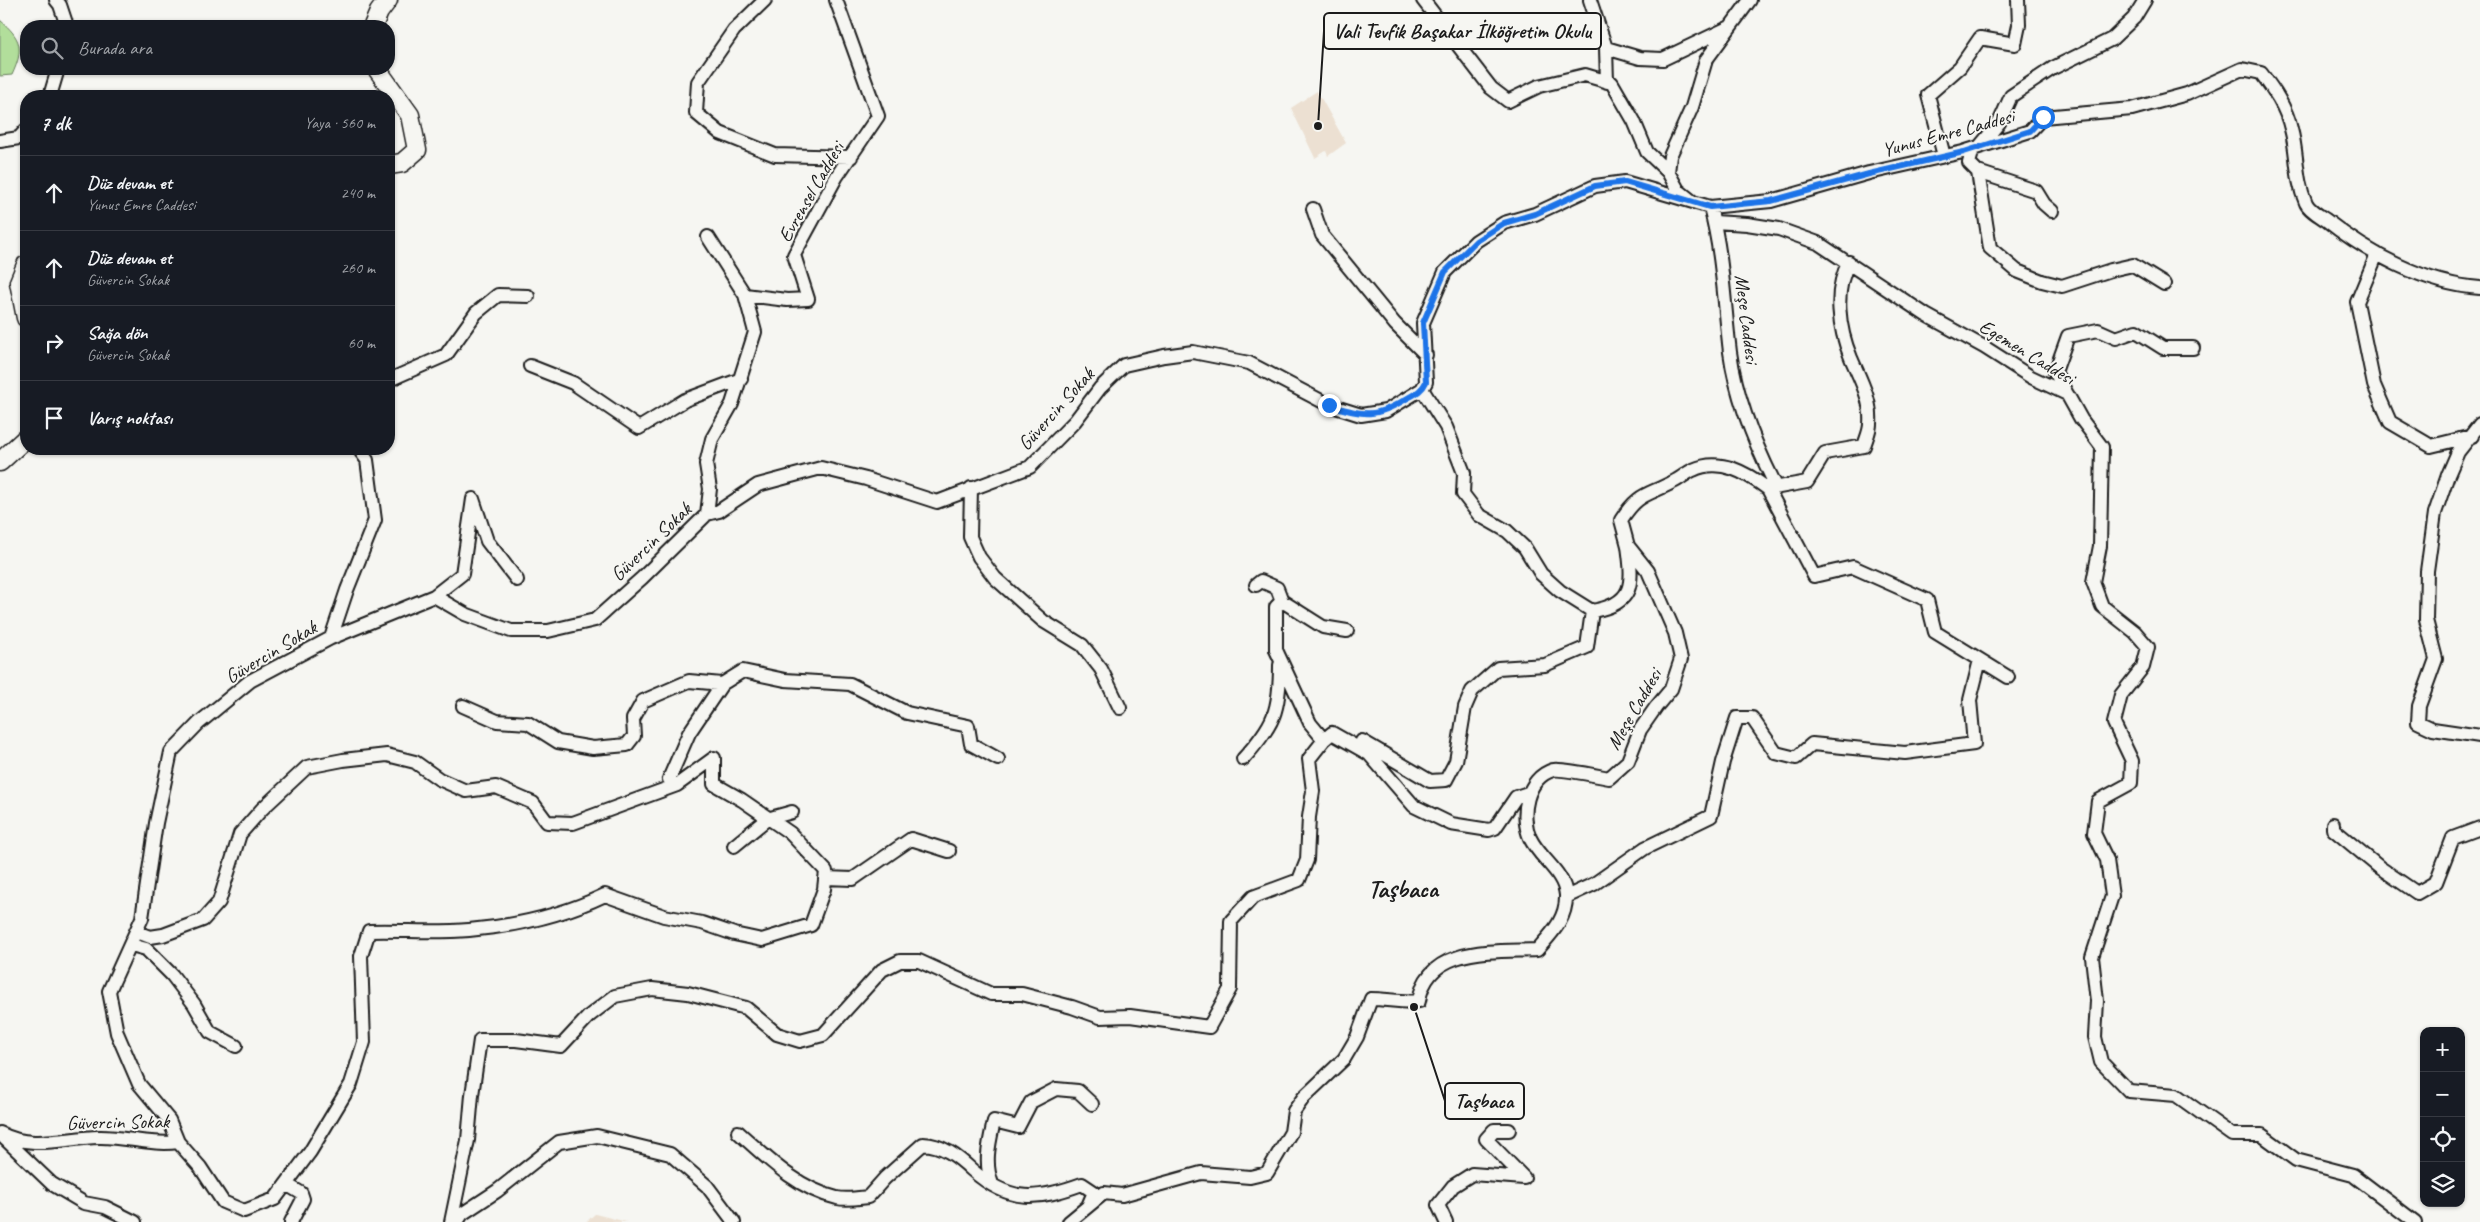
<!DOCTYPE html>
<html lang="tr">
<head>
<meta charset="utf-8">
<style>
  body { margin:0; font-family:Caveat,sans-serif; background:#242831; color:#f1f3f6 }
  .controls { position:absolute; right:15px; bottom:15px; display:grid; overflow:hidden; border-radius:10px; box-shadow:0 1px 4px #0004 }
  .controls button { width:45px; height:45px; display:grid; place-items:center; padding:0; border:0; border-bottom:1px solid #363941; background:#171b24; color:#f1f3f6; font:25px sans-serif }
  .stop { position:absolute; width:15px; height:15px; margin:-11px; border:4px solid #1a73e8; border-radius:50%; background:#fff }
  .stop.end { background:#1a73e8; border-color:#fff; box-shadow:0 1px 5px #0008 }
  .list { margin:0; padding:0; list-style:none }
  h2 { display:flex; justify-content:space-between; align-items:center; height:65px; margin:0; padding:0 20px; font-size:21px }
  h2 small { font-size:16px; font-weight:400; color:#9ea1a6 }
  .list li { display:grid; grid-template-columns:32px 1fr auto; gap:15px; align-items:center; box-sizing:border-box; height:75px; padding:0 20px; border-top:1px solid #363941 }
  .list b { display:block; font-size:19px; white-space:nowrap }
  .list p { margin:0; font-size:16px; white-space:nowrap; color:#9ea1a6 }
  .list em { font-size:16px; font-style:normal; color:#9ea1a6 }
  .icon { flex:none; width:28px; height:28px; fill:none; stroke:currentColor; stroke-width:2; stroke-linecap:round; stroke-linejoin:round }
  .map { position:relative; flex:none; width:2480px; height:1222px; overflow:hidden }
  .search { position:absolute; background:#171b24; box-shadow:0 1px 4px #0004; left:20px; top:20px; width:375px; height:55px; display:flex; align-items:center; gap:12px; box-sizing:border-box; padding:0 18px; border-radius:20px; color:#9ea1a6; font-size:19px }
  .panel { position:absolute; background:#171b24; box-shadow:0 1px 4px #0004; left:20px; top:90px; width:375px; height:365px; border-radius:20px }
  .map>svg:first-child { display:block }
  .built { fill:#ece0d2 }
  .green { fill:#b2de9b; stroke:#677d5c }
  .lines { fill:none; stroke-linecap:round; stroke-linejoin:round }
  .street-casing { stroke:#1c1c1c; stroke-width:16 }
  .secondary-casing { stroke:#1c1c1c; stroke-width:21 }
  .street { stroke:#f6f6f2; stroke-width:12 }
  .secondary { stroke:#f6f6f2; stroke-width:18 }
  .route { stroke:#1a73e8; stroke-width:6 }
  .labels { text-anchor:middle; dominant-baseline:central; stroke-width:4; stroke-linejoin:round; paint-order:stroke }
  .street-label { font-size:20px; fill:#1c1c1c; stroke:#f6f6f2 }
  .district-label { font-size:25px; font-weight:bold; fill:#1c1c1c; stroke:#f6f6f2 }
  .leader { fill:none; stroke:#1c1c1c; stroke-width:2 }
  .callout-dot { fill:#1c1c1c; stroke:#f6f6f2; stroke-width:2 }
  .callout { fill:#f6f6f2; stroke:#1c1c1c; stroke-width:2 }
  .callout-label { font-size:21px; text-anchor:middle; font-weight:bold; fill:#1c1c1c }
</style>
</head>
<body>
<div class="map">
<svg width="2480" height="1222" viewBox="0 0 2480 1222">
  <rect width="100%" height="100%" fill="#f6f6f2"/>
  <filter id="ink" filterUnits="userSpaceOnUse"><feTurbulence type="fractalNoise" baseFrequency=".02" numOctaves="2"/><feDisplacementMap in="SourceGraphic" scale="10" xChannelSelector="R" yChannelSelector="G"/><feConvolveMatrix kernelMatrix="1 2 1 2 8 2 1 2 1" color-interpolation-filters="sRGB"/></filter>
  <g filter="url(#ink)">
    <path class="built" d="M 1317,91 L 1346,143 L 1328,156 L 1326,151 L 1315,158 L 1291,108 Z
      M 595,1214 L 627,1222 L 586,1222 Z"/>
    <path class="green" d="M 0,20 C 22,39 24,49 12,75 L 0,76 Z"/>
    <g class="lines">
      <defs>
        <path id="street" d="M 56,0 L 60,5 L 67,26
          M 765,0 L 734,30 L 698,82 L 696,113 L 720,133 L 775,155 L 851,157
          M 1423,0 L 1491,88 L 1508,101 L 1539,86 L 1585,75 L 1612,83 L 1634,121 L 1647,152 L 1668,172
          M 1590,0 L 1606,48 L 1640,58 L 1663,59 L 1728,28
          M 1750,0 L 1706,60 L 1692,107 L 1670,156 L 1668,172 L 1678,190 L 1693,202 L 1710,207 L 1771,201 L 1869,173 L 1963,152 L 2030,131 L 2043,117 L 2132,109 L 2187,94 L 2242,69 L 2261,73 C 2274,90 2286,107 2291,129 C 2298,154 2295,179 2306,203 C 2309,210 2320,216 2326,220 C 2369,254 2425,284 2480,288
          M 1606,48 L 1607,82
          M 50,96 L 58,69
          M 0,141 L 19,138 L 26,130
          M 1979,147 L 1999,123 L 2011,96 L 2053,68 L 2112,39 L 2134,18 L 2145,0
          M 1973,149 L 1969,163 L 1978,172 L 2036,191 L 2044,204 L 2052,211
          M 1944,156 L 1928,95 L 1960,67 L 1980,38 L 2015,44 L 2019,25 L 2018,0
          M 1978,172 L 1990,248 L 2017,271 L 2042,281 L 2062,286 L 2111,270 L 2133,265 L 2164,284
          M 1313,209 L 1322,235 L 1395,324 L 1426,355
          M 1714,222 L 1747,224 L 1779,229 L 1818,243 L 1926,315 L 1984,347 L 2031,377 L 2067,394 L 2081,419 L 2102,447 L 2100,546 L 2093,582 L 2102,606 L 2135,632 L 2148,647 L 2143,667 L 2121,695 L 2114,723 L 2132,761 L 2131,783 L 2098,801 L 2094,833 L 2107,860 L 2112,896 L 2092,957 L 2097,1001 L 2095,1037 L 2101,1062 L 2129,1091 L 2176,1095 L 2232,1135 L 2262,1135 L 2296,1160 L 2353,1175 L 2415,1222
          M 708,237 L 745,295
          M 2377,254 L 2357,302 L 2374,385 L 2390,422 L 2431,446 L 2472,436
          M 1849,262 C 1833,291 1839,329 1851,358 C 1860,379 1872,400 1870,424 C 1870,431 1866,439 1864,446 L 1825,453 L 1807,482 L 1768,489 L 1814,576 L 1853,567 L 1927,600 L 1935,632 L 2008,677
          M 530,366 L 573,383 L 639,428 L 685,400 L 741,379
          M 389,380 L 446,355 L 476,313 L 498,295 L 528,296
          M 2067,394 L 2055,372 L 2068,336 L 2098,330 L 2116,338 L 2136,331 L 2163,348 L 2193,348
          M 2480,424 L 2458,452 L 2448,475 L 2435,513 L 2427,571 L 2426,620 L 2436,659 L 2419,706 L 2418,722 L 2433,729 L 2480,736
          M 971,488 L 970,537 L 979,557 L 995,578 L 1043,621 L 1082,645 L 1101,669 L 1120,708
          M 707,514 L 710,489 L 706,464 L 712,439 L 732,404 L 755,332 L 745,295 L 787,300 L 808,299 L 794,255 L 837,176 L 878,116 L 836,0
          M 1256,585 L 1261,581 L 1277,588 L 1282,601
          M 434,596 L 462,574 L 473,499 L 487,541 L 517,580
          M 1592,611 C 1635,604 1633,583 1628,546
          M 331,638 L 347,590 L 375,520 L 367,460 L 359,449
          M 463,706 L 497,721 L 528,723 L 558,742 L 593,748 L 627,745 L 634,736 L 633,719 L 643,701 L 689,681 L 722,684
          M 1324,740 L 1310,723 L 1276,650 L 1276,607 L 1282,601 L 1323,627 L 1347,631
          M 1362,741 L 1430,781 L 1446,780 L 1456,761 L 1465,707 L 1472,691 L 1498,668 L 1545,665 L 1587,647 L 1592,611 L 1560,591 L 1541,574 L 1525,548 L 1507,531 L 1479,515 L 1463,494 L 1464,473 L 1446,427 L 1422,389
          M 1243,759 C 1274,725 1280,711 1280,665
          M 2333,824 L 2333,829 L 2379,867 L 2417,893 L 2436,882 L 2453,838 L 2480,828
          M 734,846 L 767,819 L 792,812
          M 825,878 L 853,879 L 911,839 L 949,851
          M 1566,897 L 1594,884 L 1645,848 L 1711,816 L 1723,762 L 1737,718 L 1752,718 L 1776,753 L 1796,758 L 1812,744 L 1905,753 L 1974,744 L 1970,700 L 1980,660
          M 137,932 L 150,937 L 163,935 L 203,920 L 219,902 L 240,834 L 262,809 L 307,767 L 343,760 L 387,755 L 415,762 L 439,779 L 466,791 L 496,787 L 533,803 L 547,822 L 573,823 L 677,785
          M 131,945 L 146,949 L 172,975 L 194,1004 L 210,1032 L 236,1046
          M 738,1132 C 767,1158 798,1189 837,1198 C 847,1200 859,1198 868,1197 L 885,1178 L 923,1144 C 943,1145 957,1156 972,1170 C 1010,1204 1038,1200 1082,1184 L 1094,1192 L 1088,1206
          M 0,1133 C 30,1150 65,1138 98,1137 C 124,1136 152,1146 178,1142 L 169,1120 L 139,1084 L 117,1033 L 109,991 L 142,918 L 156,823 L 171,752 L 199,723 L 250,681 L 331,638 L 434,596 L 465,614 L 511,631 L 548,631 L 595,620 L 642,578 L 707,514 L 719,511 L 758,485 L 821,468 L 866,479 L 937,502 L 1030,467 L 1075,421 L 1100,388 L 1124,365 L 1164,356 L 1193,352 L 1249,363 L 1329,405 L 1361,415 L 1386,411 L 1422,389 L 1426,382 L 1423,323 L 1445,272 L 1476,241 L 1504,223 L 1535,214 L 1595,186 L 1625,182 L 1693,202
          M 4,1138 L 52,1184 L 84,1203 L 105,1207 L 135,1222
          M 178,1142 L 200,1167 L 223,1202 L 244,1211 L 275,1199 L 310,1152 L 351,1084 L 364,1042 L 361,956 L 369,931 C 402,930 436,933 469,930 C 516,926 563,915 605,895 L 664,916 L 702,923 L 734,934 L 762,940 L 811,925 L 824,889 L 826,871 L 790,833 L 742,800 L 714,784 L 714,758 L 677,785 L 669,779 L 689,733 L 722,684 L 743,671 L 785,680 L 850,684 L 907,713 L 968,726 L 971,744 L 998,759
          M 286,1184 L 301,1193 L 303,1199 L 291,1222
          M 992,1184 C 984,1162 989,1144 994,1121 L 1018,1127 L 1031,1102 L 1056,1089 L 1078,1091 L 1092,1104
          M 451,1222 L 468,1140 L 472,1095 L 480,1040 L 516,1040 L 561,1046 L 589,1016 L 615,996 L 652,989 L 688,993 L 746,1008 L 777,1034 L 800,1041 L 823,1035 L 882,970 L 900,961 L 919,961 L 991,994 L 1022,994 L 1072,1007 L 1100,1017 L 1130,1016 L 1209,1027 L 1230,989 L 1231,921 L 1253,897 L 1299,880 L 1307,860 L 1309,817 L 1313,791 L 1309,759 L 1324,740 L 1332,733 L 1369,754 L 1414,806 L 1451,824 L 1489,830 L 1495,828 L 1516,797 L 1528,793
          M 457,1222 L 462,1214 L 497,1191 L 559,1142 L 597,1136 L 670,1154 L 707,1186 L 734,1222
          M 1069,1222 L 1104,1193 L 1122,1195 L 1201,1173 L 1250,1177 L 1267,1173 L 1291,1132 L 1294,1111 L 1304,1097 L 1344,1059 L 1357,1037 L 1371,999 C 1387,999 1403,1003 1419,1001 C 1427,945 1495,952 1537,950 C 1551,934 1567,919 1566,895 C 1564,872 1540,859 1530,838 C 1520,816 1526,778 1553,770 C 1561,768 1598,776 1609,778 L 1628,761 L 1640,730 L 1656,707 L 1671,689 L 1681,659 L 1675,633 L 1648,571 L 1628,546 L 1621,520 C 1639,492 1647,496 1673,482 C 1680,479 1686,473 1693,470 C 1720,457 1747,473 1768,489 L 1774,482 C 1754,442 1736,396 1730,352 C 1724,303 1723,255 1710,207
          M 1446,1222 L 1438,1205 L 1453,1186 L 1472,1174 L 1524,1178 L 1486,1139 L 1494,1130 L 1509,1130"/>
        <path id="secondary" d="M 373,26 L 379,12 L 388,0
          M 377,69 L 410,115 L 417,150 L 402,163 L 389,165
          M 26,265 L 19,282 L 26,318
          M 0,462 L 26,438"/>
      </defs>
      <use href="#street" class="street-casing"/>
      <use href="#secondary" class="secondary-casing"/>
      <use href="#street" class="street"/>
      <use href="#secondary" class="secondary"/>
    </g>
  </g>
  <g class="lines" filter="url(#ink)">
    <path class="route" d="M 1329,405 C 1364,415 1374,419 1406,399 C 1415,394 1422,391 1426,382 L 1423,323 L 1445,272 L 1476,241 L 1504,223 L 1535,214 L 1595,186 L 1625,182 L 1710,207 L 1771,201 L 1869,174 L 1964,152 L 2030,131 L 2043,117"/>
  </g>
  <g class="labels">
    <g class="street-label">
      <text transform="translate(1948 133) rotate(-15)">Yunus Emre Caddesi</text>
      <text transform="translate(811 192) rotate(-60)">Evrensel Caddesi</text>
      <text transform="translate(1747 319) rotate(83)">Meşe Caddesi</text>
      <text transform="translate(2027 352) rotate(31)">Egemen Caddesi</text>
      <text transform="translate(1056 409) rotate(-48)">Güvercin Sokak</text>
      <text transform="translate(651 542) rotate(-44)">Güvercin Sokak</text>
      <text transform="translate(271 652) rotate(-31)">Güvercin Sokak</text>
      <text transform="translate(1634 709) rotate(-60)">Meşe Caddesi</text>
      <text transform="translate(118 1122) rotate(-1)">Güvercin Sokak</text>
    </g>
    <g class="district-label">
      <text x="1403" y="889">Taşbaca</text>
    </g>
  </g>
  <path class="leader" d="M1318 126L1324 31M1414 1007L1445 1101"/>
  <g class="callout-dot">
    <circle cx="1318" cy="126" r="5"/>
    <circle cx="1414" cy="1007" r="5"/>
  </g>
  <g class="callout">
    <rect x="1324" y="13" width="277" height="36" rx="5"/>
    <rect x="1445" y="1083" width="79" height="36" rx="5"/>
  </g>
  <g class="callout-label">
    <text x="1462" y="38">Vali Tevfik Başakar İlköğretim Okulu</text>
    <text x="1484" y="1108">Taşbaca</text>
  </g>
</svg>
<div class="controls">
<button>+</button>
<button>−</button>
<button><svg class="icon" aria-label="locate" viewBox="0 0 24 24"><circle cx="12" cy="12" r="6"/><path d="M12 2v4M12 18v4M2 12h4M18 12h4"/></svg></button>
<button><svg class="icon" aria-label="layers" viewBox="0 0 24 24"><path d="M12 4l9 5-9 5-9-5zM3 14l9 5 9-5"/></svg></button>
</div>
<div class="stop" style="left:2043px;top:117px"></div>
<div class="stop end" style="left:1329px;top:405px"></div>
<div class="search"><svg class="icon" aria-label="search" viewBox="0 0 24 24"><circle cx="10" cy="10" r="6"/><path d="M15 15l6 6"/></svg>Burada ara</div>
<section class="panel">
<h2>7 dk<small>Yaya · 560 m</small></h2>
<ul class="list">
<li><svg class="icon" aria-label="ahead" viewBox="0 0 24 24"><path d="M12 20V5M6 11l6-6 6 6"/></svg><div><b>Düz devam et</b><p>Yunus Emre Caddesi</p></div><em>240 m</em></li>
<li><svg class="icon" aria-label="ahead" viewBox="0 0 24 24"><path d="M12 20V5M6 11l6-6 6 6"/></svg><div><b>Düz devam et</b><p>Güvercin Sokak</p></div><em>260 m</em></li>
<li><svg class="icon" aria-label="right" viewBox="0 0 24 24"><path d="M7 20v-9h11M14 6l5 5-5 5"/></svg><div><b>Sağa dön</b><p>Güvercin Sokak</p></div><em>60 m</em></li>
<li><svg class="icon" aria-label="arrive" viewBox="0 0 24 24"><path d="M6 21V4h12l-3 4 3 4H6"/></svg><div><b>Varış noktası</b></div></li>
</ul>
</section>
</div>
</body>
</html>
